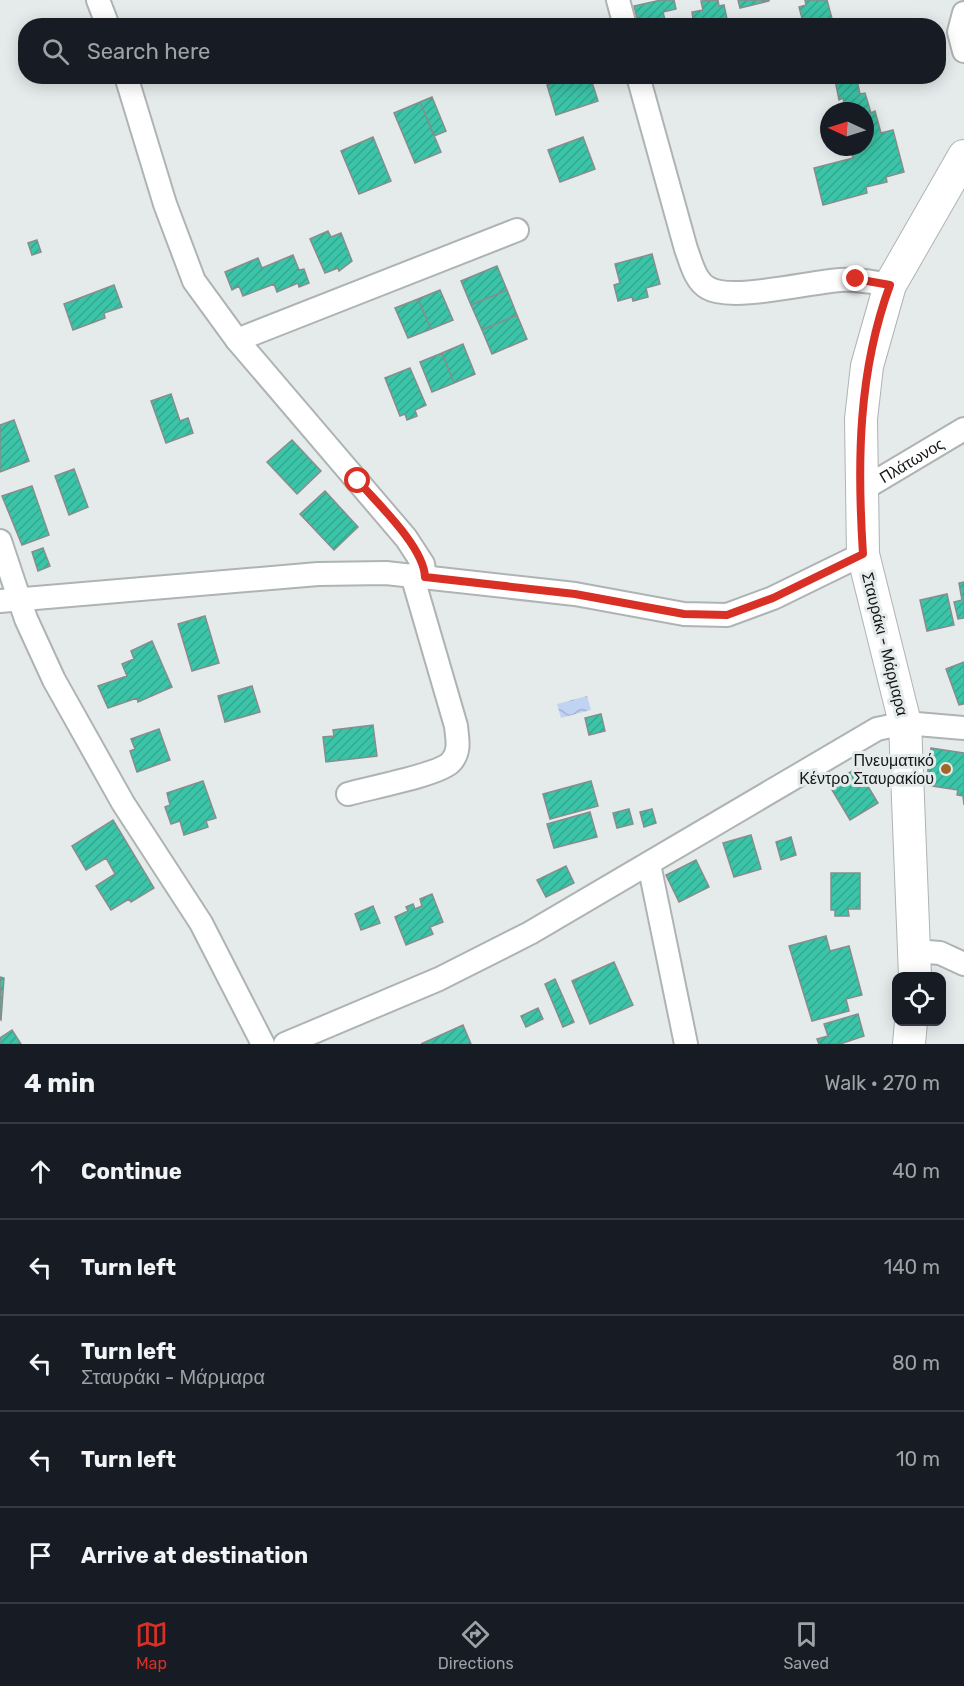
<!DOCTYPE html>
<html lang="en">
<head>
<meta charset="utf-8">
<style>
  body { margin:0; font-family:Rubik,sans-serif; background:#20242c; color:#f1f3f6 }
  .controls { position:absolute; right:18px; bottom:18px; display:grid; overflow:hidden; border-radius:12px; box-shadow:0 3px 15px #0003 }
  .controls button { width:54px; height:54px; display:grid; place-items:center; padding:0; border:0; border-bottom:2px solid #363941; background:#171b24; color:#f1f3f6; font:30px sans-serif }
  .compass { position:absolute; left:820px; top:102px; width:54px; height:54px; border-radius:50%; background:#171b24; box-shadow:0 3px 15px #0003; rotate:274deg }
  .stop { position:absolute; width:18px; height:18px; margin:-14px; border:4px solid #d93025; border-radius:50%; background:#fff }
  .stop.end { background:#d93025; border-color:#fff; box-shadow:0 2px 6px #0008 }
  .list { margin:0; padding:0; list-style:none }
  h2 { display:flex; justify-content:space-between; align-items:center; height:78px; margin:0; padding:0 24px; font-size:26px }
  h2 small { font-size:20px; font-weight:400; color:#9ea1a6 }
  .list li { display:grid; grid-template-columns:39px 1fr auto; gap:18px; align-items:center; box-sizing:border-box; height:96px; padding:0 24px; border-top:2px solid #363941 }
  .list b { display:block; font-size:22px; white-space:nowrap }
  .list p { margin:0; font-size:20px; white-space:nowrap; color:#9ea1a6 }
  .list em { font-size:20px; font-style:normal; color:#9ea1a6 }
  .icon { flex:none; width:33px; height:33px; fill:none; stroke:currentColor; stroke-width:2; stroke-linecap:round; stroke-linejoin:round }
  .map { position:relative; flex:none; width:964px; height:1044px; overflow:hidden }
  .search { position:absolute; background:#171b24; box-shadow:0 3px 15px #0003; left:18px; right:18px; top:18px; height:66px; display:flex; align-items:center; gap:15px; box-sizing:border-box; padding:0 21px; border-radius:24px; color:#9ea1a6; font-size:22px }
  .sheet { height:558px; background:#171b24 }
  nav { display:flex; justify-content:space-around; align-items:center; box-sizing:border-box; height:84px; border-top:2px solid #363941; background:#171b24; font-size:16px; color:#9ea1a6 }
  nav a { display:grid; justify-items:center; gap:3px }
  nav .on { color:#d93025 }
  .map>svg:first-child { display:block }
  .water { fill:url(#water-waves) }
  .building { fill:url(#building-hatch); stroke:#888d8c; stroke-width:1.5 }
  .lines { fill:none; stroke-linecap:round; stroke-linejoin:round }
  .street-casing { stroke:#aeb3b4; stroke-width:26 }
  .secondary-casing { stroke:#aeb3b4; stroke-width:34 }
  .street { stroke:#fff; stroke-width:22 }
  .secondary { stroke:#fff; stroke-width:32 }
  .route { stroke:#d93025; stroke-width:8 }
  .poi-dot { fill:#a26628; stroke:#e5ebeb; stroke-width:2 }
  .labels { text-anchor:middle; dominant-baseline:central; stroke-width:6; stroke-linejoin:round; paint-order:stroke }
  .street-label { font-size:16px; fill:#151717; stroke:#e5ebeb }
  .poi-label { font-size:16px; fill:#151717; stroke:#e5ebeb; text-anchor:end }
</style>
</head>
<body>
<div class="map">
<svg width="964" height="1044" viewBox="0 0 964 1044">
  <defs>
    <pattern id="water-waves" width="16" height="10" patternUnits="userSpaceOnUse" patternTransform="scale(1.5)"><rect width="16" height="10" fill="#c0d3f3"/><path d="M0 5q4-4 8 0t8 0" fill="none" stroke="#a4b4d0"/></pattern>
    <pattern id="building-hatch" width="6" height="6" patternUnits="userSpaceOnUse" patternTransform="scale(1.5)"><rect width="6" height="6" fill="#3bc4a8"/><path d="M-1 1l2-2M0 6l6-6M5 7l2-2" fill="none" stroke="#33a890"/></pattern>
  </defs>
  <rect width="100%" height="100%" fill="#e5ebeb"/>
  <path class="water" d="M 587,696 L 591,710 L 561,718 L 557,704 Z"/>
  <path class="building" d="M 661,0 L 674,0 L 676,9 L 663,12 L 666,24 L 639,26 L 634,6 Z
    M 718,0 L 719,6 L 724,5 L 727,19 L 694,26 L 692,12 L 703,10 L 701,1 Z
    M 738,0 L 769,0 L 769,1 L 740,8 Z
    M 805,0 L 827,0 L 834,26 L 804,26 L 799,7 L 806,5 Z
    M 573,76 L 590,76 L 598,101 L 556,115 L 547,85 Z
    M 824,76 L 856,76 L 860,94 L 865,93 L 871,113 L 875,111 L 881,133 L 893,130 L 904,172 L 886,177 L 887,182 L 866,187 L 867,193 L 823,205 L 814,168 L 853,158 L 850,147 L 865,147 L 865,111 L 846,111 L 843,98 L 839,100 L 835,80 L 826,83 Z
    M 432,97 L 446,131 L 434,136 L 420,102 Z
    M 420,102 L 441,152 L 415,163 L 394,113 Z
    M 373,137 L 391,181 L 359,194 L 341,151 Z
    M 583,137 L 595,169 L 560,182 L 548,150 Z
    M 328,231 L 331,237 L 341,233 L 352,261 L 339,271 L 338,268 L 325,273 L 310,239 Z
    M 37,240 L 41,252 L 32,255 L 28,243 Z
    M 652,254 L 660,284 L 646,288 L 648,297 L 633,301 L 632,297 L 618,301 L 614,285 L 620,283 L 615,264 Z
    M 293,255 L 299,270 L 304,269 L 309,283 L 299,287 L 298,283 L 277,292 L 274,284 L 243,296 L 239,286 L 232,290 L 225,272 L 258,258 L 262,268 Z
    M 497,266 L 507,290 L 471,305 L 461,281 Z
    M 114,285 L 122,307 L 104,313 L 105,318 L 73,330 L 64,304 Z
    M 440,290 L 453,320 L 431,329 L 418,299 Z
    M 507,290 L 517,315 L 482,330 L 471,305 Z
    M 418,299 L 431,329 L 408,338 L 395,308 Z
    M 517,315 L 527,339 L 492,354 L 482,330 Z
    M 463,344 L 475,374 L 454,383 L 442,353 Z
    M 442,353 L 454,383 L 432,392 L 420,362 Z
    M 410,368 L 426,405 L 415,410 L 417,416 L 407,420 L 405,414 L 400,416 L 385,378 Z
    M 171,394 L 180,421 L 188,418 L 193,433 L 166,443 L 151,401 Z
    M 14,420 L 29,461 L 0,472 L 0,425 Z
    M 292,440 L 321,471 L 297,494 L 267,462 Z
    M 74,469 L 88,507 L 69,515 L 55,476 Z
    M 32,486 L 49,535 L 22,545 L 2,496 Z
    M 325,491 L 358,527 L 334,550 L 300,514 Z
    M 43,548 L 50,566 L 38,571 L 32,552 Z
    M 964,582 L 964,618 L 958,619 L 954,602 L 962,600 L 959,583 Z
    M 947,594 L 954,625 L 927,631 L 920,600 Z
    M 205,616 L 219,663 L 192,671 L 178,624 Z
    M 152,641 L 172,687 L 138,702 L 137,698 L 108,708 L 98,686 L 127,676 L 122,664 L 134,659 L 131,651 Z
    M 964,662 L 964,704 L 959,705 L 946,669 Z
    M 252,686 L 260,712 L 225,722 L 218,696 Z
    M 601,714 L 605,731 L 589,735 L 585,718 Z
    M 373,725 L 377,756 L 326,762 L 323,737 L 334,736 L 333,730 Z
    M 159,729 L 170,760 L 137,772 L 130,751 L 135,749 L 131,739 Z
    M 931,748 L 964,753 L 964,805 L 963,796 L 957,795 L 958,790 L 926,785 Z
    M 857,768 L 878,803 L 850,820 L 829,785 Z
    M 203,781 L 216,818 L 206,821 L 208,827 L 184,835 L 180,821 L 171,824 L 165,807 L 170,805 L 167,793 Z
    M 591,781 L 598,806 L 550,819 L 543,794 Z
    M 629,809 L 633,824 L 617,828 L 613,813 Z
    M 652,809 L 656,823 L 644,827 L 640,812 Z
    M 590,812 L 597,837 L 554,848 L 547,824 Z
    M 113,820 L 154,888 L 131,902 L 129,899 L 111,910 L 96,886 L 115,874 L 106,858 L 86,870 L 72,846 Z
    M 751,835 L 761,869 L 734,877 L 723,843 Z
    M 791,837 L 796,855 L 781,860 L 776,842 Z
    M 696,860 L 709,887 L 679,902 L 666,875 Z
    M 566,866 L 574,883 L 546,897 L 537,880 Z
    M 831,873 L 860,873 L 860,909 L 848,909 L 849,916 L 835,916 L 835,910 L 831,910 Z
    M 432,894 L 443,922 L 430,927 L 433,934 L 406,945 L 395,917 L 408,911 L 406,907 L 413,904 L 415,909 L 422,906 L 420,899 Z
    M 373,906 L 380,923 L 361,930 L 355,914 Z
    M 826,936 L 830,951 L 849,946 L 862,995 L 846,999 L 849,1011 L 812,1021 L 789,946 Z
    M 614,962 L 633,1005 L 590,1024 L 572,981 Z
    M 0,977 L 4,978 L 1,1020 L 0,1019 Z
    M 555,979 L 574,1022 L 563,1027 L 545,984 Z
    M 538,1008 L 543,1019 L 526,1027 L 521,1016 Z
    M 858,1014 L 864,1036 L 840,1044 L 819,1044 L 817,1039 L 828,1036 L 824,1024 Z
    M 463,1025 L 471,1044 L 421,1044 Z
    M 12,1030 L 21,1044 L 0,1044 L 0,1038 Z"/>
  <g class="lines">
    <defs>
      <g id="street">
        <path d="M 98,0 L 108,26"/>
        <path d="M 618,0 L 625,26"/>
        <path d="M 964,13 L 959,32 L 964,51"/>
        <path d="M 126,76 L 165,204 L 194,281 L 237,340 L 406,538 L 423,564 L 425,577"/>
        <path d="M 638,76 L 686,249 C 691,262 695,281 708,288 C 731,302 810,282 840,280 C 857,279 873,282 890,285"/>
        <path d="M 237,340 L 517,230"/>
        <path id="s1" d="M 860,491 L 964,429"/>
        <path d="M 0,541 L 26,619 L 54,680 L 123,803 L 201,923 L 263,1044"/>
        <path d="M 0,601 L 318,574 L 386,573 L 575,594 L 684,614 L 727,615 L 773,598 L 863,554"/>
        <path d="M 348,794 C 368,788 439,775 451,762 C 461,751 457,738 456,726 L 412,575"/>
        <path d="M 649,864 L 686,1044"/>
        <path d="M 915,951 L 940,953 L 964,964"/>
        <path d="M 285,1044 L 439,979 L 530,933 L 877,729 L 905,723 L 964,728"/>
      </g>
      <path id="secondary" d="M 915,976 L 905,723 L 863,554 L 861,419 L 867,366 L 890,285 L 964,156
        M 909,1044 L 911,1022"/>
    </defs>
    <use href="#street" class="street-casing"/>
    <use href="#secondary" class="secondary-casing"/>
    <use href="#street" class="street"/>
    <use href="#secondary" class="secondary"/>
  </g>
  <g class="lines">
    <path class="route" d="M 358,481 C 378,504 424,547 425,577 L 575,594 L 684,614 L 727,615 L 773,598 L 863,554 C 857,462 858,372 890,285 L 856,279"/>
  </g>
  <circle class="poi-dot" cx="946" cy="769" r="6"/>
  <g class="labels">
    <g class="street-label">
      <text stroke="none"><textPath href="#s1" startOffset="60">Πλάτωνος</textPath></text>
      <text transform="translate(885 644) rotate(76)">Σταυράκι - Μάρμαρα</text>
    </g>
    <g class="poi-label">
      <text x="934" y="760">Πνευματικό<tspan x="934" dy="18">Κέντρο Σταυρακίου</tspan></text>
    </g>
  </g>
</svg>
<div class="controls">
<button><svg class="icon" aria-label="locate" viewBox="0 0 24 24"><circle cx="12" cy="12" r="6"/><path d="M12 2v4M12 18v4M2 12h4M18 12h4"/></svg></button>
</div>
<svg class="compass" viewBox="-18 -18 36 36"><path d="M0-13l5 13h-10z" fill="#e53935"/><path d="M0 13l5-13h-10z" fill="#9ea1a6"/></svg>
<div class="stop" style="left:358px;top:481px"></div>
<div class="stop end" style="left:856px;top:279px"></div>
<div class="search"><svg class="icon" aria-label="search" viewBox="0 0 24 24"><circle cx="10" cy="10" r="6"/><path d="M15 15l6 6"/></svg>Search here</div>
</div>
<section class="sheet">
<h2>4 min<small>Walk · 270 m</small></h2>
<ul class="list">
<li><svg class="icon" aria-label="ahead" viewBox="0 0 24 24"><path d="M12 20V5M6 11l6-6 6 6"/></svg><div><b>Continue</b></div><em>40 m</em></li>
<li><svg class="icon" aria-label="left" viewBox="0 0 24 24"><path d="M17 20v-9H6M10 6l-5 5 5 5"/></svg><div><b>Turn left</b></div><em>140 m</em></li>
<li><svg class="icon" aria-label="left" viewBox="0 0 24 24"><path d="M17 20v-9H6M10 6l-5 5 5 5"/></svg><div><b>Turn left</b><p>Σταυράκι - Μάρμαρα</p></div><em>80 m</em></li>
<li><svg class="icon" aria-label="left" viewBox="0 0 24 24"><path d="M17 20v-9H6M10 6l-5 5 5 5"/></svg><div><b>Turn left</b></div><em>10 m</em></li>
<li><svg class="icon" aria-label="arrive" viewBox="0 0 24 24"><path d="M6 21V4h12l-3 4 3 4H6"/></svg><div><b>Arrive at destination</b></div></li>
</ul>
</section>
<nav>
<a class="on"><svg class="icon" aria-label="map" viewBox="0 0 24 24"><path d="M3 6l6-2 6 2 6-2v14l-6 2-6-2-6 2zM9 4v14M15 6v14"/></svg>Map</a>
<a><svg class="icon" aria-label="directions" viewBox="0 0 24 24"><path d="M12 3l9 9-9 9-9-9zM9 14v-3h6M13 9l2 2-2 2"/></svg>Directions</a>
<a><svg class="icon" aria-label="saved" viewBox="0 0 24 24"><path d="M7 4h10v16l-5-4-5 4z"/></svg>Saved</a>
</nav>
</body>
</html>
